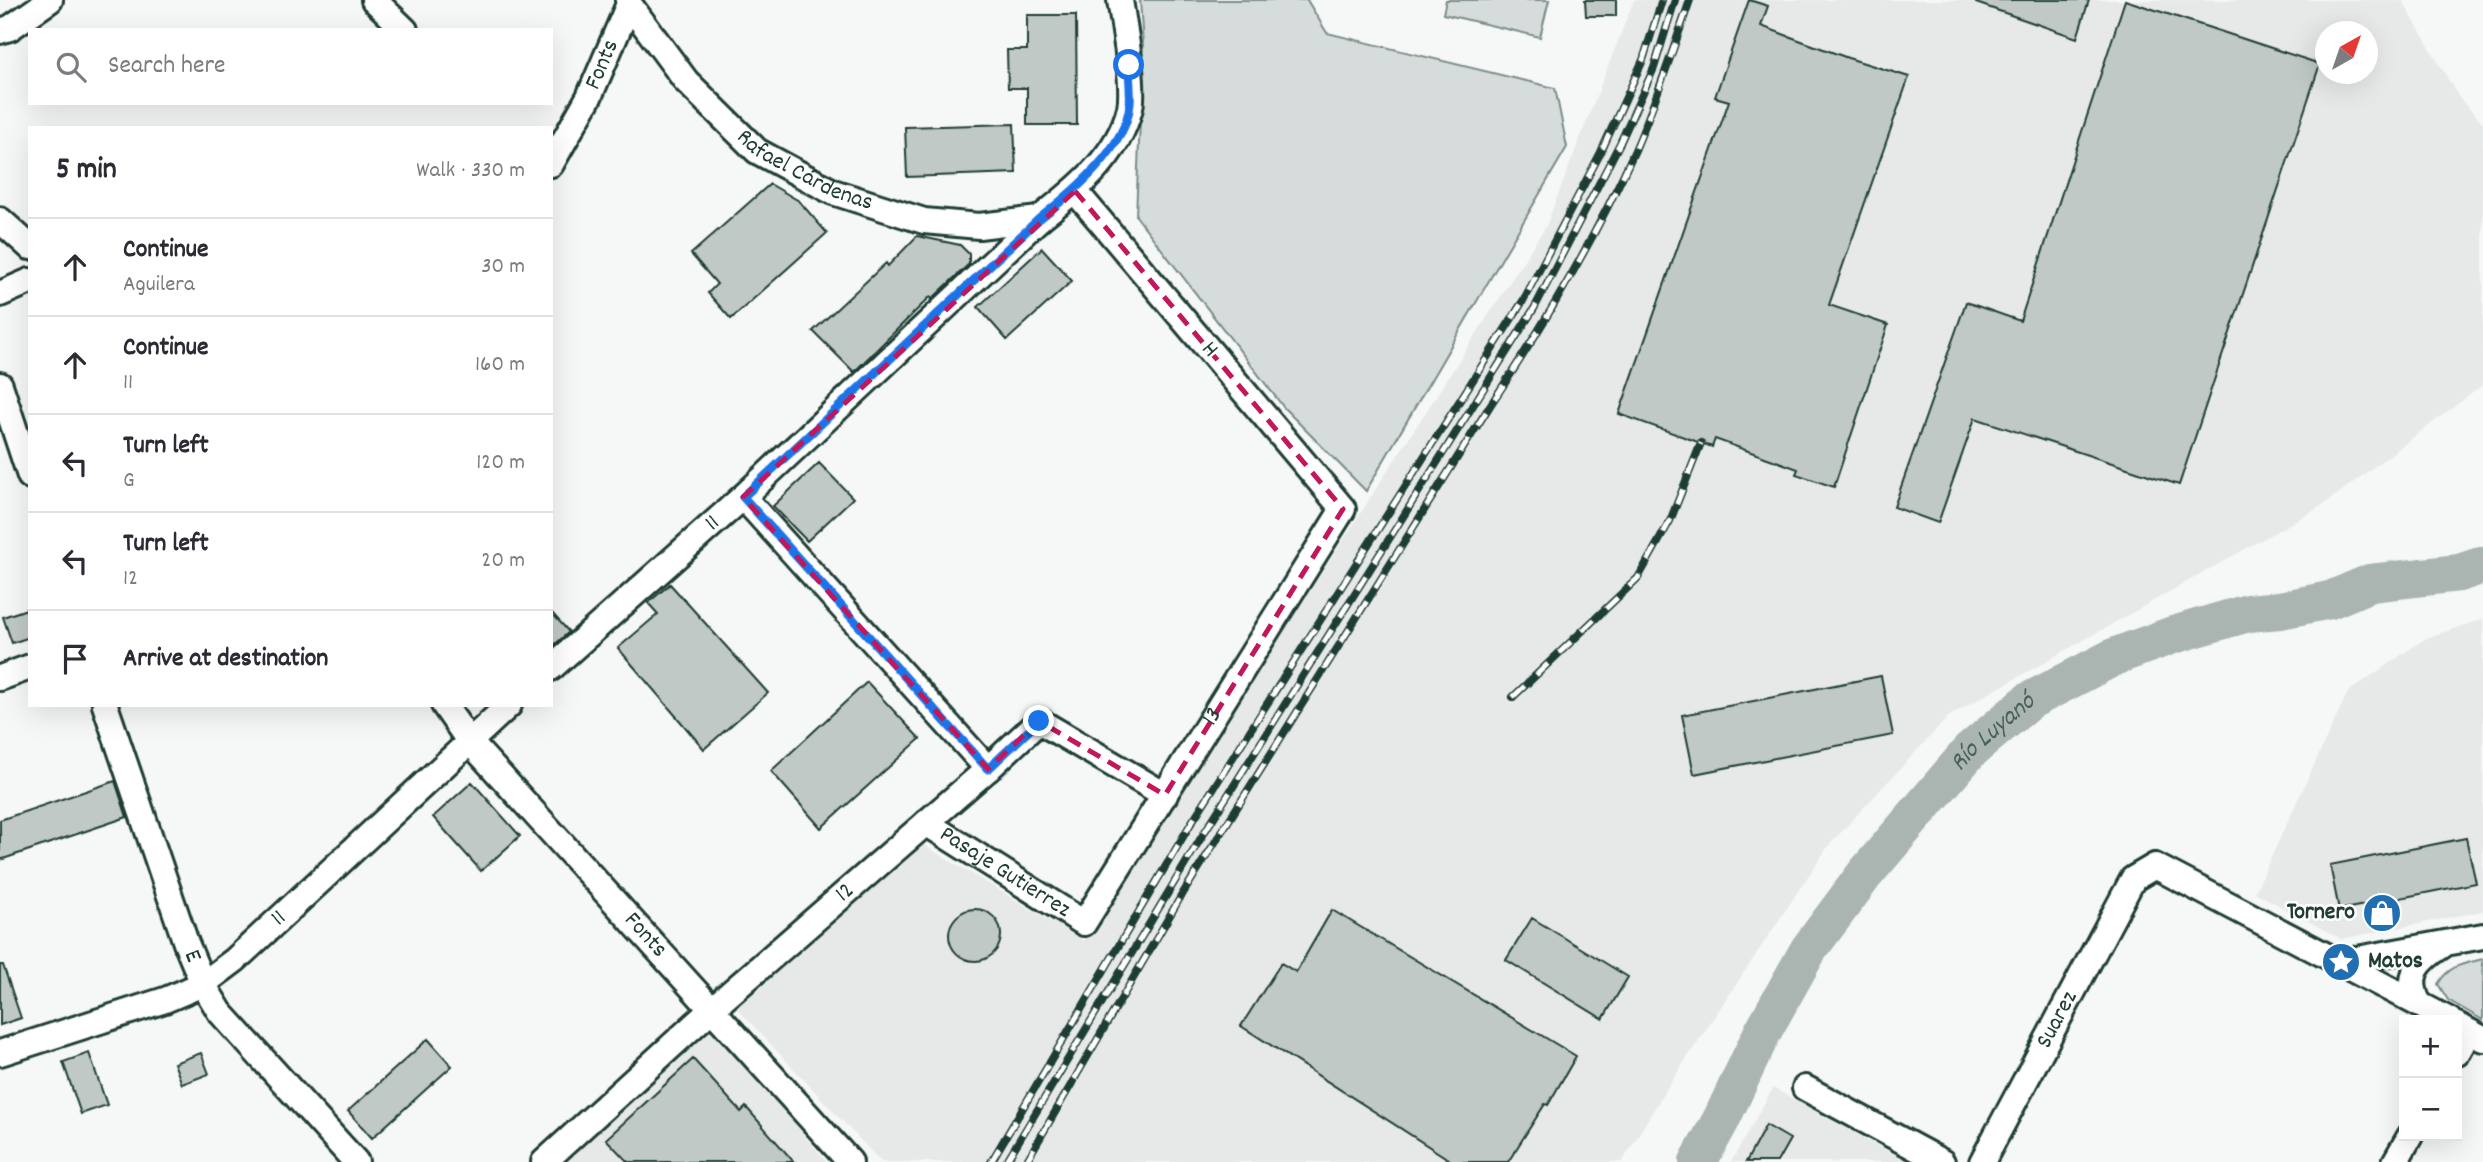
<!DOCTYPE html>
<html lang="en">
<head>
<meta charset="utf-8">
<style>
  body { margin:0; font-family:Dekko,sans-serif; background:#f7f7f7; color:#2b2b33 }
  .controls { position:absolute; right:21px; bottom:21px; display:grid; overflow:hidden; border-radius:0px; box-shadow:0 7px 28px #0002 }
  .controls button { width:63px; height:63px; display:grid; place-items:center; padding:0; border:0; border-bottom:2px solid #e1e1e2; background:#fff; color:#2b2b33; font:35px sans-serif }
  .compass { position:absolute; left:2315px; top:21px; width:63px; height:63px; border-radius:50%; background:#fff; box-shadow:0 7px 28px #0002; rotate:40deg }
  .stop { position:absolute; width:21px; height:21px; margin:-16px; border:5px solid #1a73e8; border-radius:50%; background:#fff }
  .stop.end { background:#1a73e8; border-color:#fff; box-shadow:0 2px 7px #0008 }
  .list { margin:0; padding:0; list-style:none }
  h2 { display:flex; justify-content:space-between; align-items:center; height:91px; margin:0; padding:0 28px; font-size:30px }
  h2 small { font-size:23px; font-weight:400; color:#7c7c81 }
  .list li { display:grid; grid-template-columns:46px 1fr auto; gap:21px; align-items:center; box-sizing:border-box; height:98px; padding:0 28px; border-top:2px solid #e1e1e2 }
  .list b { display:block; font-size:26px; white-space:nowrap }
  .list p { margin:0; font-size:23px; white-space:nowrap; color:#7c7c81 }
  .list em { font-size:23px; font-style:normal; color:#7c7c81 }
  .icon { flex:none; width:38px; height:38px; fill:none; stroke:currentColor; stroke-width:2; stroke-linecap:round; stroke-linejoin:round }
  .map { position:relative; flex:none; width:2483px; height:1162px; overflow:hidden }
  .search { position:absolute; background:#fff; box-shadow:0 7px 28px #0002; left:28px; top:28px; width:525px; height:77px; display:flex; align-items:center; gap:18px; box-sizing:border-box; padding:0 24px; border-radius:0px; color:#7c7c81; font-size:26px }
  .panel { position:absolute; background:#fff; box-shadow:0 7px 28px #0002; left:28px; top:126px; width:525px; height:581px; border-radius:0px }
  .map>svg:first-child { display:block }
  .built { fill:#e6e9e8; fill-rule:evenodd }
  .green { fill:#d6dcdb; stroke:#7a8c88; stroke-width:2 }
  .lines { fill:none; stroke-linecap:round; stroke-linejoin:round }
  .river { stroke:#aab5b1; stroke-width:38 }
  .building { fill:#c0c9c6; stroke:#1f3d34; stroke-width:2 }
  .minor-casing { stroke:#1f3d34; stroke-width:30 }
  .minor { stroke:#fff; stroke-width:24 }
  .rail-casing { stroke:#1f3d34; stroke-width:8 }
  .rail { stroke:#fff; stroke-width:5; stroke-dasharray:16; stroke-linecap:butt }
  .route { stroke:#1a73e8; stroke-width:9 }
  .marked { fill:none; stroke:#c2185b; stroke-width:5; stroke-dasharray:14 9; stroke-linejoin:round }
  .labels { text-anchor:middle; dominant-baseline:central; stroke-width:5; stroke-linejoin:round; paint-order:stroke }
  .street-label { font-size:24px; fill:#1f3d34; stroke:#fff }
  .poi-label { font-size:24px; font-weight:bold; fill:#1f3d34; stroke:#fff; text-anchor:end }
  .water-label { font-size:26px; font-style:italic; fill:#49615a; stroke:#fff }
</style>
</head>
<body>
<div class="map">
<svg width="2483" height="1162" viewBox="0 0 2483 1162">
  <rect width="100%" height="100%" fill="#f6f7f7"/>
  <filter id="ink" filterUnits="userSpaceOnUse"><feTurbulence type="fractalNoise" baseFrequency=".0143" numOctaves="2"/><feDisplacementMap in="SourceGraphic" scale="14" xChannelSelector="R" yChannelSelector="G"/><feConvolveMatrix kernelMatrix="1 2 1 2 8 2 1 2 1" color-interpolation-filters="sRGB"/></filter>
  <g filter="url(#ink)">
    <path class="built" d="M 1634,0 L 2402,0 L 2459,98 L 2483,123 L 2483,385 L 2323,505 L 1949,716 L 1829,845 L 1665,1091 L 1622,1162 L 881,1162 L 733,1004 L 922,844 L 1084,941 L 1546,226 ZM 2326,32 L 2368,32 L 2368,74 L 2326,74 Z
      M 2483,619 L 2483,911 L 2341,939 L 2255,892 L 2348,692 L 2426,638 Z
      M 712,1028 L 827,1162 L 560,1162 Z
      M 1773,1088 L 1908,1162 L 1731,1162 Z"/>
    <path class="green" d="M 1140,0 L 1307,0 L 1327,33 L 1555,88 L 1567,147 L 1366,491 L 1285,409 L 1136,216 L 1143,46 Z
      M 1446,0 L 1549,0 L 1540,37 L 1443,14 Z
      M 2483,959 L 2483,1020 L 2448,1000 L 2438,984 C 2449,965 2463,964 2483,959 Z"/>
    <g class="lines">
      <path class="river" id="s1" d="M 1698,1162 L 1721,1120 L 1763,1031 L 1809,949 L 1865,874 L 1970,751 L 2029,701 L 2116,656 L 2170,636 L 2248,613 L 2280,610 L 2330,600 L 2370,583 L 2459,573 L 2483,565"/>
    </g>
    <path class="building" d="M 1585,0 L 1616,0 L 1616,16 L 1586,16 Z
      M 1749,0 L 1768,6 L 1761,26 L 1848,58 L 1909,77 L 1829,305 L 1888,325 L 1834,487 L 1796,474 L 1798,469 L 1715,439 L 1712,447 L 1619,414 L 1729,101 L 1715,97 Z
      M 1976,0 L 2089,0 L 2077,38 L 1976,3 Z
      M 2125,0 L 2320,64 L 2179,485 L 1975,418 L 1938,523 L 1894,507 L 1966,302 L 2020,321 Z
      M 1027,15 L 1076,15 L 1077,125 L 1027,125 L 1027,88 L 1008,88 L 1007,50 L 1027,50 Z
      M 1014,124 L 1016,173 L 907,177 L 905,127 Z
      M 770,184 L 799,201 L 827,233 L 731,319 L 708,293 L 717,284 L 691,254 Z
      M 917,236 L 960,245 L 969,254 L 969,264 L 932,299 L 930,297 L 854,372 L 813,331 L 886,263 L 888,266 Z
      M 1042,248 L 1072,281 L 1007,340 L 978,307 Z
      M 819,463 L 853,498 L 807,541 L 773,506 Z
      M 670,584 L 768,693 L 704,749 L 618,648 L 658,614 L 648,603 Z
      M 30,608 L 30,637 L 12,643 L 3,617 Z
      M 551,612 L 569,632 L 551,648 Z
      M 1881,676 L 1893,735 L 1694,774 L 1682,715 Z
      M 867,682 L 920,739 L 821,828 L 771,771 Z
      M 115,781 L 127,817 L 0,860 L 0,820 Z
      M 472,782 L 520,836 L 481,871 L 433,817 Z
      M 2466,838 L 2476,883 L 2339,910 L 2330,865 Z
      M949 935a26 26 0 1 1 52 0a26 26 0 1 1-52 0Z
      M 1332,910 L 1576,1056 L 1548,1105 L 1545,1104 L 1508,1162 L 1453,1162 L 1241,1026 L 1281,963 L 1296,972 Z
      M 1532,918 L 1628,977 L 1603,1019 L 1506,960 Z
      M 0,965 L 3,965 L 21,1018 L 0,1025 Z
      M 428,1039 L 452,1066 L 372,1138 L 348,1111 Z
      M 89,1053 L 107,1105 L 81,1114 L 63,1062 Z
      M 201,1053 L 209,1074 L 182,1084 L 174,1063 Z
      M 693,1059 L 741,1112 L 746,1107 L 794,1162 L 628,1162 L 606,1139 Z
      M 1766,1125 L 1790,1139 L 1777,1162 L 1746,1162 Z"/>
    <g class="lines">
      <defs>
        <g id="minor">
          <path d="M 374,0 L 405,30"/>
          <path id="s2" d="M 629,4 L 686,81 L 757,151 L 833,192 L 924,221 L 979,226 L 1039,219"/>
          <path d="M 0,31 L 10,28 L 50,0"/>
          <path id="s3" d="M 551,164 L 589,97 L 629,4 L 628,0"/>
          <path d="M 0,220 L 30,247"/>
          <path d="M 0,294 L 30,281"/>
          <path d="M 0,385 L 30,476"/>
          <path d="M 743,497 L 988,769"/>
          <path id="s4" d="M 551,668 L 743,497 L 1039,219 C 1077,189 1118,157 1130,108 C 1135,84 1124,26 1120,0"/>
          <path d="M 0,678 L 30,667"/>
          <path id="s5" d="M 105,705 L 186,943 L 203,984 L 220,1012 L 356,1162"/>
          <path id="s6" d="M 444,705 L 469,741 L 850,1162"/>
          <path id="s7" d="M 926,823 L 1084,923 L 1343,509 L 1075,191"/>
          <path d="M 2341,962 L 2483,936"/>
          <path d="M 2419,1004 C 2404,975 2419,960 2443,945"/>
          <path d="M 2457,1025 L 2483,1039"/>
          <path id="s8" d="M 0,1053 L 165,1000 L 203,984 L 235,960 L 509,705"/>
          <path d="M 2457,1053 L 2469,1032"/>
          <path d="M 1805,1088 L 1942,1162"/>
          <path id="s9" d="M 544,1162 L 712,1009 L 988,769 L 1039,721 L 1165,795"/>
          <path id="s10" d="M 1982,1162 L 2133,879 L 2155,866 L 2449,1020"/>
          <path d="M 2395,1162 L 2410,1136"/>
        </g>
      </defs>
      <use href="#minor" class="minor-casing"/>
      <use href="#minor" class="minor"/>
      <defs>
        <path id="rail" d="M 1513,697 L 1638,578 L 1670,521 L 1701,443
          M 991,1162 L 1190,825 L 1523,301 L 1601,152 L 1643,60 L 1662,0
          M 1006,1162 L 1204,833 L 1535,307 L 1620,143 L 1654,68 L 1675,0
          M 1026,1162 L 1180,898 L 1491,404 C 1545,324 1595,238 1635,150 C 1656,101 1673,50 1690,0"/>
      </defs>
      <use href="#rail" class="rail-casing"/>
      <use href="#rail" class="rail"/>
    </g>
  </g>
  <g class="lines" filter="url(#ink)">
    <path class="route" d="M 1039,721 L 988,769 L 743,497 L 1039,219 C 1072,193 1127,148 1130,103 C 1131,91 1129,78 1129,65"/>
  </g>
  <path class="marked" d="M 1075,191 L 1343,509 L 1165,795 L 1039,721 L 988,769 L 743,497 Z"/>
  <defs>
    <symbol id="shop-disc" viewBox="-11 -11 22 22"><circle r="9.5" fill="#1f6fb2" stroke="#fff"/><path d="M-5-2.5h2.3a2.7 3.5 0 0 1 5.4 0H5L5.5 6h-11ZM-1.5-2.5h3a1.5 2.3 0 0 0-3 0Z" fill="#fff"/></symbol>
    <symbol id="sight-disc" viewBox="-11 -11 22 22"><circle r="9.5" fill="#1f6fb2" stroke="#fff"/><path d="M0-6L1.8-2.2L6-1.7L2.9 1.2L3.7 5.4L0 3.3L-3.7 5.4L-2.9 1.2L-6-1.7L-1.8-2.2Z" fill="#fff"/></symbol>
  </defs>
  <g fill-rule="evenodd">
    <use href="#shop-disc" x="2360" y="891" width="44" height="44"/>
    <use href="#sight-disc" x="2319" y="940" width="44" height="44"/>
  </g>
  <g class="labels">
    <g class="street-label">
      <text stroke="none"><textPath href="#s3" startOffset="112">Fonts</textPath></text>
      <text stroke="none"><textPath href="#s2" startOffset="247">Rafael Cárdenas</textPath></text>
      <text transform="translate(1209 350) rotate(50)">H</text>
      <text stroke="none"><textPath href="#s4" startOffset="217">11</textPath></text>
      <text stroke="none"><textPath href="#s7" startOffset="430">13</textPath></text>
      <text stroke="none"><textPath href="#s7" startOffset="93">Pasaje Gutierrez</textPath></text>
      <text stroke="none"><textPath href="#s9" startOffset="404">12</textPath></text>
      <text stroke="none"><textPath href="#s8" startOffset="315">11</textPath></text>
      <text stroke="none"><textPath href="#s6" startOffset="306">Fonts</textPath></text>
      <text stroke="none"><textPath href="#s5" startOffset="266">E</textPath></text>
      <text stroke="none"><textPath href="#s10" startOffset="161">Suarez</textPath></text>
    </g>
    <g class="poi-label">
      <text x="2355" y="913">Tornero</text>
      <text x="2368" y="962" text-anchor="start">Matos</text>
    </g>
    <g class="water-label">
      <text stroke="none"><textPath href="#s1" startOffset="525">Río Luyanó</textPath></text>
    </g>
  </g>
</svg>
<div class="controls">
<button>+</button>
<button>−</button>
</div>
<svg class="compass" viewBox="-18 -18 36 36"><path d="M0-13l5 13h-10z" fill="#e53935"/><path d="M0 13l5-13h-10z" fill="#7c7c81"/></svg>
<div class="stop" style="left:1129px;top:65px"></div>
<div class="stop end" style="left:1039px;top:721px"></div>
<div class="search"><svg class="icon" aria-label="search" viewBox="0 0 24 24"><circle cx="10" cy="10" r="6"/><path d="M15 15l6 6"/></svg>Search here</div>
<section class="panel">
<h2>5 min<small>Walk · 330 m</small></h2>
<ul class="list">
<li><svg class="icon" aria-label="ahead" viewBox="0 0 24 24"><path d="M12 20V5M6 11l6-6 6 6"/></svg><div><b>Continue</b><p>Aguilera</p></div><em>30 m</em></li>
<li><svg class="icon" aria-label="ahead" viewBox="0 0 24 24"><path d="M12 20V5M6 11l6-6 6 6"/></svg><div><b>Continue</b><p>11</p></div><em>160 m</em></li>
<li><svg class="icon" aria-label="left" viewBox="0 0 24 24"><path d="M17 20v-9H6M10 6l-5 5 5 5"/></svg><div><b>Turn left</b><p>G</p></div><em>120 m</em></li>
<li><svg class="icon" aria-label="left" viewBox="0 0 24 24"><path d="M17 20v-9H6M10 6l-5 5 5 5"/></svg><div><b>Turn left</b><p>12</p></div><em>20 m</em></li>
<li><svg class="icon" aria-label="arrive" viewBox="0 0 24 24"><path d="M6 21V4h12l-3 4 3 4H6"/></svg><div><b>Arrive at destination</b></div></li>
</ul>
</section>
</div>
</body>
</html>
